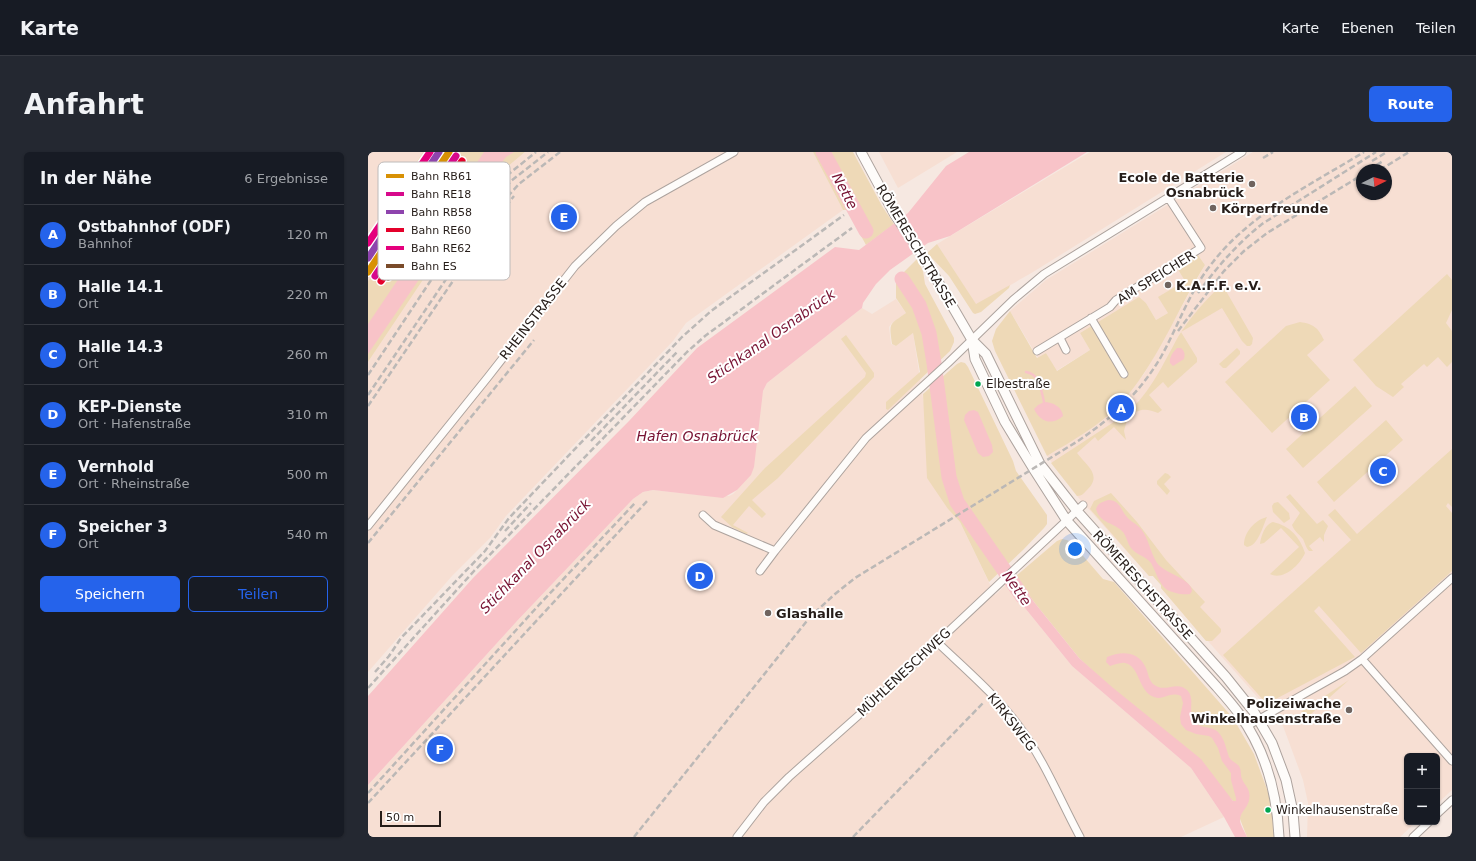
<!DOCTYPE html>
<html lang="de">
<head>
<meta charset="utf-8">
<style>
  body { margin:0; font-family:"DejaVu Sans",sans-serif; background:#242831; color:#f1f3f6 }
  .controls { position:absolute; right:12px; bottom:12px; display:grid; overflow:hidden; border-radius:6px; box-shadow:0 1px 3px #0004 }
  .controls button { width:36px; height:36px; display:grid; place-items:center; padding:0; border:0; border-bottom:1px solid #363941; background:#171b24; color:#f1f3f6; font:20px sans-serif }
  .compass { position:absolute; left:988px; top:12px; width:36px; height:36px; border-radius:50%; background:#171b24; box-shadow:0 1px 3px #0004; rotate:85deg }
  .scale { position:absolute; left:12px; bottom:10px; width:61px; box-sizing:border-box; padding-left:4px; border:2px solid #261d19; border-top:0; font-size:11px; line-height:14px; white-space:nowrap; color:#261d19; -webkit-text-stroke:3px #fff; paint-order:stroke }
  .you { position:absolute; left:707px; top:397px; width:14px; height:14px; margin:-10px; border:3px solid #fff; border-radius:50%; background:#1a73e8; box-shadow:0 0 0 6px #1a73e833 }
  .badge { display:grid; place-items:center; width:26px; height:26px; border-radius:50%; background:#2563eb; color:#fff; font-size:13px; font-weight:700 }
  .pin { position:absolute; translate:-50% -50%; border:2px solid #fff; box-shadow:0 1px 4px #0006 }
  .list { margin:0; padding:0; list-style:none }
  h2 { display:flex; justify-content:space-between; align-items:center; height:52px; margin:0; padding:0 16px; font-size:17px }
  h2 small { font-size:13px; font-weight:400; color:#9ea1a6 }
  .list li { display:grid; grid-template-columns:26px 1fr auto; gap:12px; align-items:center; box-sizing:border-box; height:60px; padding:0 16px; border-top:1px solid #363941 }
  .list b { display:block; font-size:15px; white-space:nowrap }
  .list p { margin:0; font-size:13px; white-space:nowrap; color:#9ea1a6 }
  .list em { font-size:13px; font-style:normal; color:#9ea1a6 }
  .actions { display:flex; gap:8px; padding:12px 16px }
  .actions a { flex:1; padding:9px 0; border:1px solid #2563eb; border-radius:6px; text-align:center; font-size:14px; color:#2563eb }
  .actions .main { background:#2563eb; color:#fff }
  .map { position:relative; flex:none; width:1084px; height:685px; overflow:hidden; border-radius:6px }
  header { display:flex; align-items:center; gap:24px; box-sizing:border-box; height:56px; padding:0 20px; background:#171b24; border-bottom:1px solid #363941 }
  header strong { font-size:19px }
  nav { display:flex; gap:22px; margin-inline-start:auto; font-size:14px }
  .intro { display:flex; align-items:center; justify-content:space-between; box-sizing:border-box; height:96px; padding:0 24px }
  h1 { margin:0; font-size:28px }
  .button { padding:10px 18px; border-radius:6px; background:#2563eb; color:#fff; font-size:14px; font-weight:700 }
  main { display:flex; gap:24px; padding:0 24px }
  aside { flex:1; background:#171b24; border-radius:6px; box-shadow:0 1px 3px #0004 }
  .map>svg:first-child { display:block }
  .built { fill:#f7dfd3; fill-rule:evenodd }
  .green { fill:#eed9b7 }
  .water { fill:#f8c3c8 }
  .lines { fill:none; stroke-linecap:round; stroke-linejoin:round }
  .stream { stroke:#f8c3c8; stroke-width:2.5 }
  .river { stroke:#f8c3c8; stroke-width:15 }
  .street-casing { stroke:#ada39e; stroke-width:9 }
  .secondary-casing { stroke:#ada39e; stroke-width:11 }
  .street { stroke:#fefcfa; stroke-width:7 }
  .secondary { stroke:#fefcfa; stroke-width:9 }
  .rail { stroke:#bbb8b6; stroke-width:2.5; stroke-dasharray:6 3; stroke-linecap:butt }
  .rail-1-casing { stroke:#fff; stroke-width:10 }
  .rail-2-casing { stroke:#fff; stroke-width:10 }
  .rail-3-casing { stroke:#fff; stroke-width:10 }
  .rail-4-casing { stroke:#fff; stroke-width:10 }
  .rail-5-casing { stroke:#fff; stroke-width:10 }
  .rail-6-casing { stroke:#fff; stroke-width:10 }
  .rail-1 { stroke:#d89104; stroke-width:7 }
  .rail-2 { stroke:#d7098b; stroke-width:7 }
  .rail-3 { stroke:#8e44ad; stroke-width:7 }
  .rail-4 { stroke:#e4002b; stroke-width:7 }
  .rail-5 { stroke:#e5007d; stroke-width:7 }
  .rail-6 { stroke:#7a4b2a; stroke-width:7 }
  .poi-dot { fill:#6f645f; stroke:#fff; stroke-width:1.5 }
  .bus-dot { fill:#00a651; stroke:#fff; stroke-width:1.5 }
  .labels { text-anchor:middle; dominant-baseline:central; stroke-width:4; stroke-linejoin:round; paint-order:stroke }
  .bus-label { font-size:12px; fill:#261d19; stroke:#fff; text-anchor:start }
  .poi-label { font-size:13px; font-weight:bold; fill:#261d19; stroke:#fff; text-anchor:start }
  .street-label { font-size:13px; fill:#261d19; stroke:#fff }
  .water-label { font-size:14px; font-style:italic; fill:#781333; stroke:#fff }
  .key { fill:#fff; stroke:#bebbba; stroke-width:1 }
  .key-label { font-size:11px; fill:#261d19 }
</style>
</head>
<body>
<header>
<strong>Karte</strong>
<nav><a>Karte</a><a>Ebenen</a><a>Teilen</a></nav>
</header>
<div class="intro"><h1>Anfahrt</h1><a class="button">Route</a></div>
<main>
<aside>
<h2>In der Nähe<small>6 Ergebnisse</small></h2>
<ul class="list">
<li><span class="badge">A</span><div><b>Ostbahnhof (ODF)</b><p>Bahnhof</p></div><em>120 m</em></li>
<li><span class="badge">B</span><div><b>Halle 14.1</b><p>Ort</p></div><em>220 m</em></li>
<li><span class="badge">C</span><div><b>Halle 14.3</b><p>Ort</p></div><em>260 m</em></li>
<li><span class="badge">D</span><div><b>KEP-Dienste</b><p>Ort · Hafenstraße</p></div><em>310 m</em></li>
<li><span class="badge">E</span><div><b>Vernhold</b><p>Ort · Rheinstraße</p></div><em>500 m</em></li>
<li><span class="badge">F</span><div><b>Speicher 3</b><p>Ort</p></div><em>540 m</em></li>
</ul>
<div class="actions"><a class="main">Speichern</a><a>Teilen</a></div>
</aside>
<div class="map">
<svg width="1084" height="685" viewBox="0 0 1084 685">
  <rect width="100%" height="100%" fill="#f6e8e1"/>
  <path class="built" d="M 0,0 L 55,0 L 0,84 Z
    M 67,0 L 86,0 L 0,129 L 0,98 Z
    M 157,0 L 445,0 L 475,58 L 318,171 L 305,189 L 138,364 L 122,386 L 84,424 L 0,520 L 0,210 L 101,59 L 133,20 Z
    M 511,0 L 589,0 L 530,36 Z
    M 722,0 L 858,0 L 665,120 L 608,153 L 569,92 Z
    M 885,0 L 1084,0 L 1084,638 L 1069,652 L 1069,604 L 1039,604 L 1039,670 L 1048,670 L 1032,685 L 939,685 L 940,651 L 935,628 L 915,574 L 793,436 L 793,433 L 785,424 L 781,424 L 709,344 L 679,304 L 721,278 L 735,267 L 750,254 L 776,222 L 837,113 L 830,103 L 809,116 L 817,129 L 800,161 L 788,168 L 778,151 L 771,146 L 712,181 L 722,198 L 688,219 L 678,201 L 670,206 L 642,159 L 678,128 ZM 994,18 L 1018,18 L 1018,42 L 994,42 Z
    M 528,147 L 538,161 L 524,171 L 521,175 L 523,192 L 528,194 L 545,181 L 557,259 L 580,357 L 592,370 L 627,443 L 640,431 L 657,456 L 704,514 L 823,616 L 856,665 L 813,685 L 0,685 L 0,633 L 149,469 L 265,347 L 275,340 L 285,338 L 331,343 L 361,344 L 365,342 L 369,338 L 395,239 L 399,231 L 494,156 L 504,162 Z"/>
  <path class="green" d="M 55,0 L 67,0 L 0,98 L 0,84 Z
    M 86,0 L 157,0 L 133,20 L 101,59 L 0,210 L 0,129 Z
    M 445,0 L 485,0 L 514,54 L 526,72 L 498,93 L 479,58 L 475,58 Z
    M 569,92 L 608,152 L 642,133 L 641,136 L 613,160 L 607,162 L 605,161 L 581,124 L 559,101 Z
    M 830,103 L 837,113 C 808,159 789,213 751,253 C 731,274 704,289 679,304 L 627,199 L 624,189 L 628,177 L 642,159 L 669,206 L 678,201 L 689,219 L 722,198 L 712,181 L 771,145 L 778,151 L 788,168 L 800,161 L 790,145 L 817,129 L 809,116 Z
    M 549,107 L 555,119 L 557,132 L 586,186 L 586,190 L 582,199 L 520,258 L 518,257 L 518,250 L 552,220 L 545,181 L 528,194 L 524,192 C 521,170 521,173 538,161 L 528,146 L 528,128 Z
    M 1079,122 L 1084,128 L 1084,158 L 1078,171 L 1084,179 L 1084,210 L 1079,215 L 1070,205 L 1059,215 L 1056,212 L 1033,232 L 1036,235 L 1025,245 L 1008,234 L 985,208 Z
    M 854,132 L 885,186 L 884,192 L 882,194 L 879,194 L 874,189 L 854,156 L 813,180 L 829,206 L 829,210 L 800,236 L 795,230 L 781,243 L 794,258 L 790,261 C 779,256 770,256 761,265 L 759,261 C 783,240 795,212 810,185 C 822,165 838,148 854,132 Z
    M 932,170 C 945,172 950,175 956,188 L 939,203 L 962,228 L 904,281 L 857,230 L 918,174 Z
    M 478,183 L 506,221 L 506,225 L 410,326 L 384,348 L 398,362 L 394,366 L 381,354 L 365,373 L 380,381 L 378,382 L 364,375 L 353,365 L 397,316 L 497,225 L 498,221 L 473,187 Z
    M 869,196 L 872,199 L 872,202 L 858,216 L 855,216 L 851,212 Z
    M 593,210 L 597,211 L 600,215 L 645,309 L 648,319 L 679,363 L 679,372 L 676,376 L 655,398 L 621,430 L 592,370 L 580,357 L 559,326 L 555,242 L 589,212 Z
    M 987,234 L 1004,254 L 935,316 L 918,297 Z
    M 755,264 L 759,268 L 756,279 L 758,288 L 746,275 L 730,289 L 727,285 L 709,301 C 718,313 735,323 719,338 C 716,341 714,344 709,344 L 683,311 Z
    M 1018,268 L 1035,288 L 966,350 L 949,330 Z
    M 1084,297 L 1084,355 L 1080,351 L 1078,354 L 1084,361 L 1084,419 L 993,501 L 951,454 L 946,459 L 987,505 L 904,549 L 897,550 L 855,503 L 983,388 L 960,363 L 967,357 L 989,382 Z
    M 797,321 L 800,322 L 803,325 L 796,332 L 802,339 L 799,343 L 789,332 L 789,329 Z
    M 743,341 L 769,370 L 798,408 L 837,450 L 832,455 L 853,477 L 853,480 L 844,489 L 838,489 L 793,436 L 793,433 L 785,424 L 781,424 L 722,357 L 726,349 Z
    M 922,342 L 949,372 L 955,368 L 960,374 L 956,383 L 956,390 L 952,385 L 941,394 L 945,399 L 941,399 C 938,396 937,391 935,387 C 931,382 926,379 924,373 L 932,361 L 918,345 Z
    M 910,350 L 921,361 L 922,367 L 916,371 L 905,360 L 904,354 L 906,351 Z
    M 899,365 C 895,374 890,394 879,395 L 876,393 C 876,380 887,368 899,365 Z
    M 905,370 C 922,374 932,385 937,401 C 932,413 915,429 902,422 L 931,395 L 913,376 L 896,391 L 892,392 C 893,384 897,372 905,370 Z
    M 694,387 L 699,388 L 704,391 L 735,427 L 746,430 L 865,566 L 886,602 L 900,640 L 905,665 L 907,685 L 879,685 L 865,649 L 711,506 L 666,450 L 648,424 L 689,389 Z
    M 981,528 L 943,562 L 942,570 L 940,571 L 933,560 Z"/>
  <path class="water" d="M 116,0 L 146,0 L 138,5 L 106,47 L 0,202 L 0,172 Z
    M 601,0 L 719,0 L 582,84 L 560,91 L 522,118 L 508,132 L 495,151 L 494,156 L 399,231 L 395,239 L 386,315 L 383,323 L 369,338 L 355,346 L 285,338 L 275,340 L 265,347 L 149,469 L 0,633 L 0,544 L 105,426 L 261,269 L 329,196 L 467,95 L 491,98 L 540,61 L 578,14 Z
    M 809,196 L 813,196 C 817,200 817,202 816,207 L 805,214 L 802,211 C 801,206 805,200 809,196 Z
    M 676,250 C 685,250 694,255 695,264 C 684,274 672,270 666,257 L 670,253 Z
    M 606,258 L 610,260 L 624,293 L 625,300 L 621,304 L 615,305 L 610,301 L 596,268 L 597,263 L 601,259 Z
    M 740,348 C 752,348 752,357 759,365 C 763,370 769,372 773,377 C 781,387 782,400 789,411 C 797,422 823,426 824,439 L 822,442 C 814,443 804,441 798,437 C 790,430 788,419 783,411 C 778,404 768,403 763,396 C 759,391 759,385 755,380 C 746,370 732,372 728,357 C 730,351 734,350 740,348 Z
    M 648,424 L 666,450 L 711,506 L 744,535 L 833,607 L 865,649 L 868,649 L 868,646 L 863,628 L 863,621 L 854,609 L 850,596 L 844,586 L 841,584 L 828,582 L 818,578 L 813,572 L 812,565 L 815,551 L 813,544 C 801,539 796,549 786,545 C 770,539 772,514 757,511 C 753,510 746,513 742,514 L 738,510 L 739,505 C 754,499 770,499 778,516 C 780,521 781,528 785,532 C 797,542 808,528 819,538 C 828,547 819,560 826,569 C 832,578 843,573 850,580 C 857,587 858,597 861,605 C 863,609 867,610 870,613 C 874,617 872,622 874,627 C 876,632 880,635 881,640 C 884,655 872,658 872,668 C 872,673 877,680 879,685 L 867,685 L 856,665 L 823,616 L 704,514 L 657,456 L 640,431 Z"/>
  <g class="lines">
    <path class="stream" d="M 658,220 C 672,222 673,238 676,250"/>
    <path class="river" d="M 455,0 L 498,79
      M 534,127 L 551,153 L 561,181 L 566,211 L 581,325 L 589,350 L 654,444"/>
    <defs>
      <path id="street" d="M 723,166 L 756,222
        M 692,186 L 698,198
        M 669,199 L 742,155 L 748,148 L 833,96 L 800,45
        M 335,363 L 346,373 L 407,399
        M 0,374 L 120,225 L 207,114 L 248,74 L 277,50 L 366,0
        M 392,419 L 407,399 L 498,286 L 580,211 L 645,148 L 676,122 L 874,0
        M 569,490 C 597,517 627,542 650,573 C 676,607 692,648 712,685
        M 994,507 L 1084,609
        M 879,574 L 977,519 L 994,507 L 1084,426
        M 1069,662 L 1084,648
        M 369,685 L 396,650 L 421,625 L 500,555 L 715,353
        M 1045,685 L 1061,670"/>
      <path id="secondary" d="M 493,0 L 527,63 L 555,104 L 604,188 L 618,202 L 672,312 L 709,359 L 858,525 L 886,560 L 904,591 L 918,628 L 925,660 L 927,685
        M 604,188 L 607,207 L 637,270 L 665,316 L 699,369 L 848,534 C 856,543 865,553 872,563 C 897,598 909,642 911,685"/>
    </defs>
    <use href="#street" class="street-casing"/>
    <use href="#secondary" class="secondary-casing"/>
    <use href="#street" class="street"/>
    <use href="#secondary" class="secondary"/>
    <path class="rail" d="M 895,6 L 905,0
      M 1004,9 L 1019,0
      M 1001,18 L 1015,9
      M 1012,18 L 1041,0
      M 121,56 L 143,29 L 180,0
      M 830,141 C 849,115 869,92 894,72 L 1008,0
      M 810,179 L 856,119 L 876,99 L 899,81 L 994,23
      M 0,223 L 107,62 L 137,25 L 168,0
      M 0,243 L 118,68 L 151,32 L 192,0
      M 0,254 L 123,73 L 146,44
      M 223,289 L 309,200
      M 137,379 L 163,351
      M 0,391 L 166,188
      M 7,520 L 21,504 L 33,486 L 117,399 L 141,366 L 314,185 L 343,159 L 476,63
      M 0,536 L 106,419 L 319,200 L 337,184 L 484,76
      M 0,641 L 170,454 L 267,351
      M 0,651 L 281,347
      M 266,685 L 442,465 L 467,442 L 487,426 L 710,289 C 744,266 773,240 794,203 C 811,172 822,138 845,110 C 882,62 944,32 996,0
      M 485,685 L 615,551"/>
    <defs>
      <path id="rail-1" d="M 0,120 L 81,0"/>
      <path id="rail-2" d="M 7,124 L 88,4"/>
      <path id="rail-3" d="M 0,106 L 71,0"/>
      <path id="rail-4" d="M 13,129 L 94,9"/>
      <path id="rail-5" d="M 0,91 L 62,0"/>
      <path id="rail-6" d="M 20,125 L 95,13"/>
    </defs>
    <use href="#rail-1" class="rail-1-casing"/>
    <use href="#rail-2" class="rail-2-casing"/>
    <use href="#rail-3" class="rail-3-casing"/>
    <use href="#rail-4" class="rail-4-casing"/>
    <use href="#rail-5" class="rail-5-casing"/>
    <use href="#rail-6" class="rail-6-casing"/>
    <use href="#rail-1" class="rail-1"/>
    <use href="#rail-2" class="rail-2"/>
    <use href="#rail-3" class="rail-3"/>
    <use href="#rail-4" class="rail-4"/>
    <use href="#rail-5" class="rail-5"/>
    <use href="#rail-6" class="rail-6"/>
  </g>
  <g class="poi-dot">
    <circle cx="884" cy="32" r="4"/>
    <circle cx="845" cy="56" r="4"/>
    <circle cx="800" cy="133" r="4"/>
    <circle cx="400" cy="461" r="4"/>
    <circle cx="981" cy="558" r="4"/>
  </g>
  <g class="bus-dot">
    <circle cx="610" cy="232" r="3.5"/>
    <circle cx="900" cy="658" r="3.5"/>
  </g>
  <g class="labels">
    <g class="bus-label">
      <text x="618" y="232">Elbestraße</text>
      <text x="908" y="658">Winkelhausenstraße</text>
    </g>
    <g class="poi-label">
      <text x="876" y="25" text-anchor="end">Ecole de Batterie<tspan x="876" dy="15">Osnabrück</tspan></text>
      <text x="853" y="56">Körperfreunde</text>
      <text x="808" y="133">K.A.F.F. e.V.</text>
      <text x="408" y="461">Glashalle</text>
      <text x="973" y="551" text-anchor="end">Polizeiwache<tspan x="973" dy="15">Winkelhausenstraße</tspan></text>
    </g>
    <g class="street-label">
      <text transform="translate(548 94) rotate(59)">RÖMERESCHSTRASSE</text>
      <text transform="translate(788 125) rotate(-32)">AM SPEICHER</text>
      <text transform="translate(165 167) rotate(-52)">RHEINSTRASSE</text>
      <text transform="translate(775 433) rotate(48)">RÖMERESCHSTRASSE</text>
      <text transform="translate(536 520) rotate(-43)">MÜHLENESCHWEG</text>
      <text transform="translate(644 570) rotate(52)">KIRKSWEG</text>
    </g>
    <g class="water-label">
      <text transform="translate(477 39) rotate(62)">Nette</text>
      <text transform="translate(403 184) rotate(-35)">Stichkanal Osnabrück</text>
      <text x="329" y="284">Hafen Osnabrück</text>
      <text transform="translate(167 404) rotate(-46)">Stichkanal Osnabrück</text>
      <text transform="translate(649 436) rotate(55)">Nette</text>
    </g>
  </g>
  <rect x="10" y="10" width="132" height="118" rx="6" class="key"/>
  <rect x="18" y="22" width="18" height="4" fill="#d89104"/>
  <rect x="18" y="40" width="18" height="4" fill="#d7098b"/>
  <rect x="18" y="58" width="18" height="4" fill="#8e44ad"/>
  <rect x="18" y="76" width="18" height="4" fill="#e4002b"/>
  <rect x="18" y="94" width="18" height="4" fill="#e5007d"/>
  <rect x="18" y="112" width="18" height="4" fill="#7a4b2a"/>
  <g class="key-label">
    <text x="43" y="28">Bahn RB61</text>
    <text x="43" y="46">Bahn RE18</text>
    <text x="43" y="64">Bahn RB58</text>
    <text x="43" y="82">Bahn RE60</text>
    <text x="43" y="100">Bahn RE62</text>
    <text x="43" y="118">Bahn ES</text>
  </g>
</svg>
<div class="controls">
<button>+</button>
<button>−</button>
</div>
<svg class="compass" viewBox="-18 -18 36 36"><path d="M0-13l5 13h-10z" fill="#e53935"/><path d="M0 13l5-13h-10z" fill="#9ea1a6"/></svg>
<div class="scale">50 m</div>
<div class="you"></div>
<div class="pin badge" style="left:753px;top:256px">A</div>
<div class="pin badge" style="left:936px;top:265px">B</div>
<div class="pin badge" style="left:1015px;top:319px">C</div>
<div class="pin badge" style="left:332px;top:424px">D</div>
<div class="pin badge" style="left:196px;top:65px">E</div>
<div class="pin badge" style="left:72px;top:597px">F</div>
</div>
</main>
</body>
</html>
